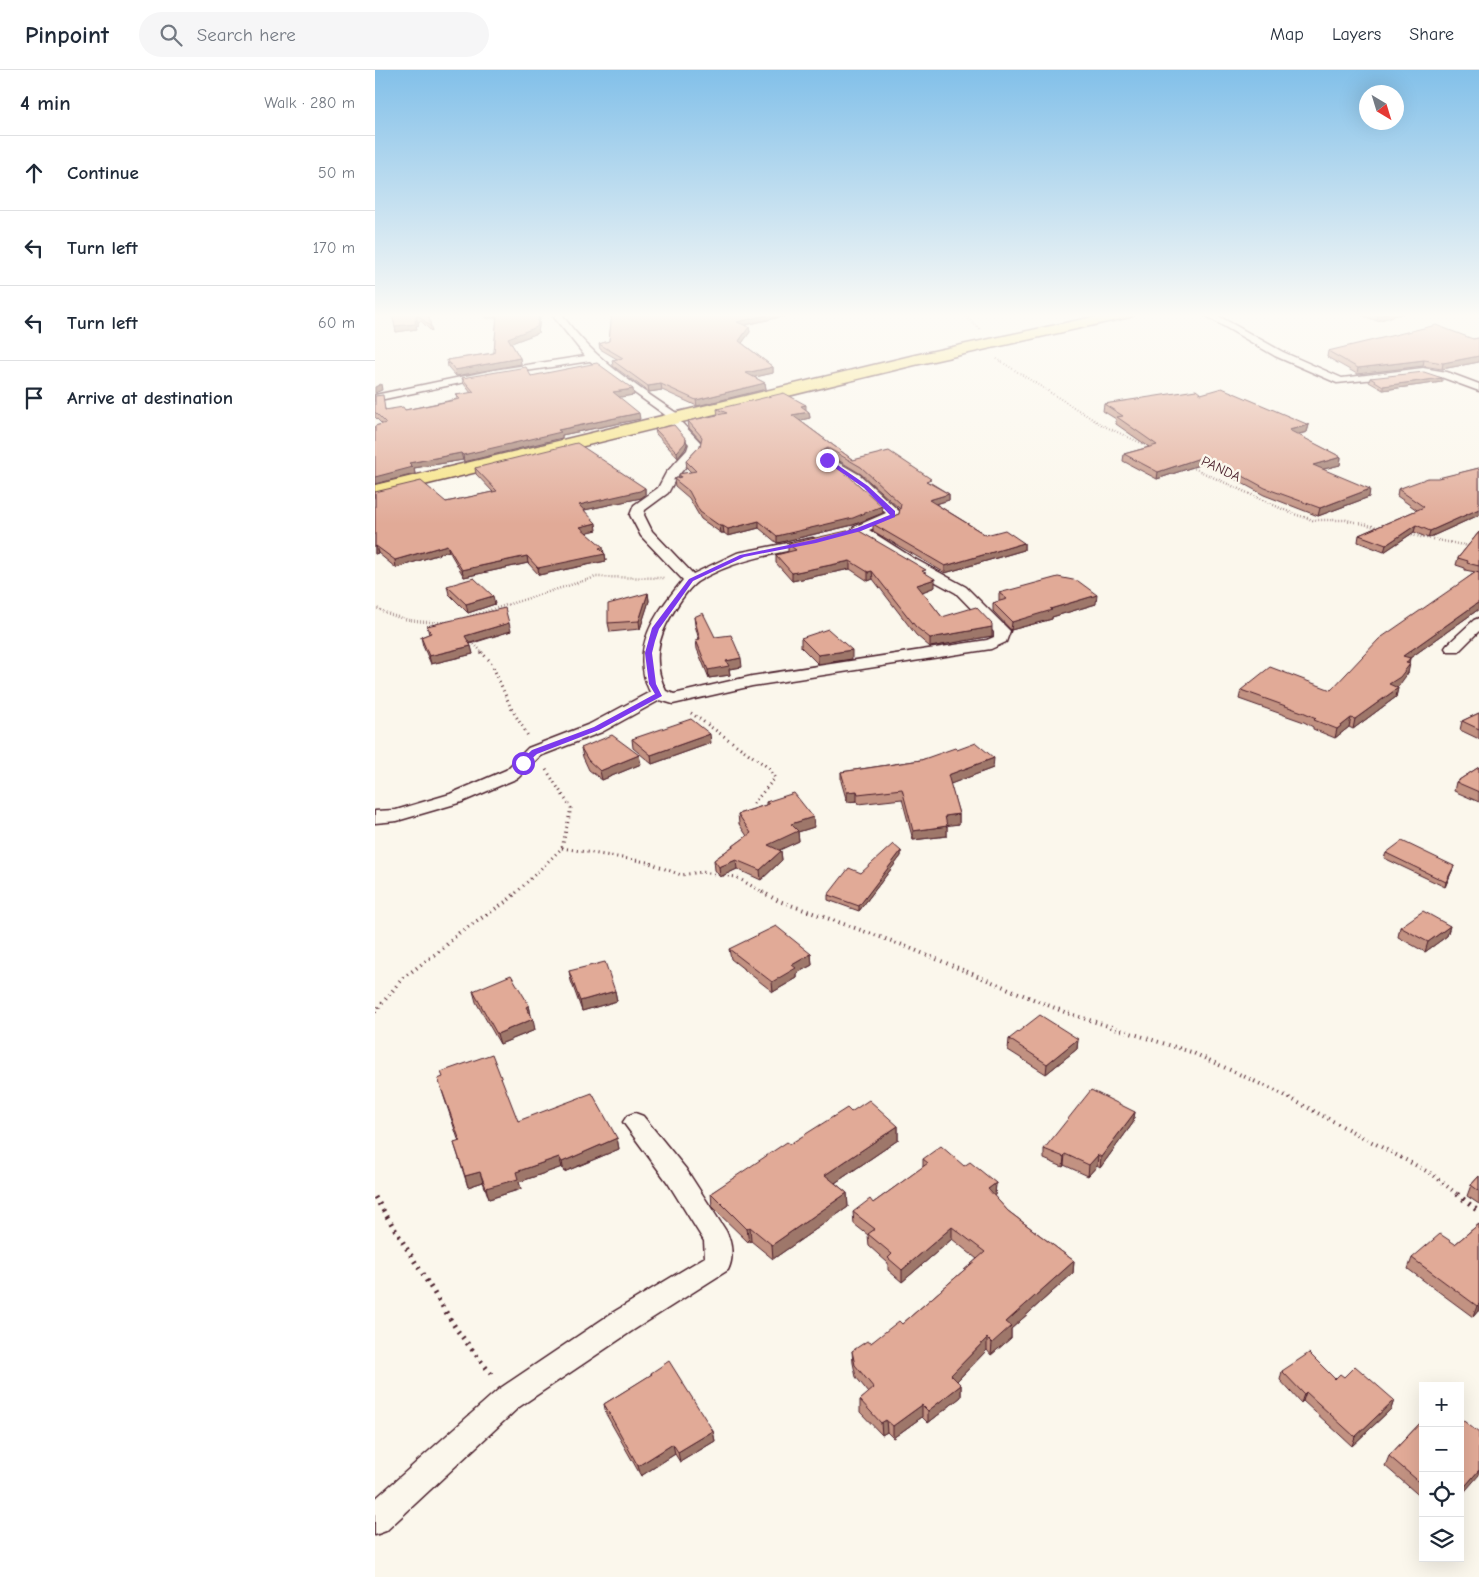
<!DOCTYPE html>
<html lang="en">
<head>
<meta charset="utf-8">
<style>
  body { margin:0; font-family:"Comic Neue",sans-serif; background:#f6f6f7; color:#1f2937 }
  .controls { position:absolute; right:15px; bottom:15px; display:grid; overflow:hidden; border-radius:0px; box-shadow:0 5px 20px #0002 }
  .controls button { width:45px; height:45px; display:grid; place-items:center; padding:0; border:0; border-bottom:1px solid #e0e1e3; background:#fff; color:#1f2937; font:25px sans-serif }
  .compass { position:absolute; left:984px; top:15px; width:45px; height:45px; border-radius:50%; background:#fff; box-shadow:0 5px 20px #0002; rotate:142deg }
  .stop { position:absolute; width:15px; height:15px; margin:-11px; border:4px solid #7c3aed; border-radius:50%; background:#fff }
  .stop.end { background:#7c3aed; border-color:#fff; box-shadow:0 1px 5px #0008 }
  .list { margin:0; padding:0; list-style:none }
  h2 { display:flex; justify-content:space-between; align-items:center; height:65px; margin:0; padding:0 20px; font-size:21px }
  h2 small { font-size:16px; font-weight:400; color:#747a83 }
  .list li { display:grid; grid-template-columns:32px 1fr auto; gap:15px; align-items:center; box-sizing:border-box; height:75px; padding:0 20px; border-top:1px solid #e0e1e3 }
  .list b { display:block; font-size:19px; white-space:nowrap }
  .list em { font-size:16px; font-style:normal; color:#747a83 }
  .icon { flex:none; width:28px; height:28px; fill:none; stroke:currentColor; stroke-width:2; stroke-linecap:round; stroke-linejoin:round }
  .map { position:relative; flex:none; width:1104px; height:1507px; overflow:hidden }
  header { display:flex; align-items:center; gap:30px; box-sizing:border-box; height:70px; padding:0 25px; background:#fff; border-bottom:1px solid #e0e1e3 }
  header strong { font-size:24px }
  nav { display:flex; gap:28px; margin-inline-start:auto; font-size:18px }
  .search { width:350px; height:45px; background:#f6f6f7; display:flex; align-items:center; gap:12px; box-sizing:border-box; padding:0 18px; border-radius:28px; color:#747a83; font-size:19px }
  main { display:flex }
  aside { flex:1; background:#fff }
  .map>svg:first-child { display:block }
  .lines { fill:none; stroke-linecap:round; stroke-linejoin:round }
  .minor-casing { stroke:#4a1f2b; stroke-width:3 }
  .primary-casing { stroke:#4a1f2b; stroke-width:3 }
  .path-far4 { stroke:#4a1f2b; stroke-width:2; stroke-dasharray:0.5 2.5; stroke-linecap:butt }
  .path-far3 { stroke:#4a1f2b; stroke-width:2.5; stroke-dasharray:0.5 2.5; stroke-linecap:butt }
  .path-far2 { stroke:#4a1f2b; stroke-width:3; stroke-dasharray:1 4; stroke-linecap:butt }
  .path-far1 { stroke:#4a1f2b; stroke-width:4; stroke-dasharray:1 4.5; stroke-linecap:butt }
  .path { stroke:#4a1f2b; stroke-width:5; stroke-dasharray:2 5.5; stroke-linecap:butt }
  .minor { fill:#fbf7ec; fill-rule:evenodd }
  .primary { fill:#f6e281; fill-rule:evenodd }
  .wall { fill:#c29282; stroke:#4a1f2b }
  .shaded-wall { fill:#9e776a; stroke:#4a1f2b }
  .building { fill:#e1aa97; stroke:#4a1f2b }
  .route { fill:#7c3aed }
  .labels { text-anchor:middle; dominant-baseline:central; stroke-width:5; stroke-linejoin:round; paint-order:stroke }
  .far-street-label { font-size:14px; fill:#4a1f2b; stroke:#fbf7ec }
</style>
</head>
<body>
<header>
<strong>Pinpoint</strong>
<div class="search"><svg class="icon" aria-label="search" viewBox="0 0 24 24"><circle cx="10" cy="10" r="6"/><path d="M15 15l6 6"/></svg>Search here</div>
<nav><a>Map</a><a>Layers</a><a>Share</a></nav>
</header>
<main>
<aside>
<h2>4 min<small>Walk · 280 m</small></h2>
<ul class="list">
<li><svg class="icon" aria-label="ahead" viewBox="0 0 24 24"><path d="M12 20V5M6 11l6-6 6 6"/></svg><div><b>Continue</b></div><em>50 m</em></li>
<li><svg class="icon" aria-label="left" viewBox="0 0 24 24"><path d="M17 20v-9H6M10 6l-5 5 5 5"/></svg><div><b>Turn left</b></div><em>170 m</em></li>
<li><svg class="icon" aria-label="left" viewBox="0 0 24 24"><path d="M17 20v-9H6M10 6l-5 5 5 5"/></svg><div><b>Turn left</b></div><em>60 m</em></li>
<li><svg class="icon" aria-label="arrive" viewBox="0 0 24 24"><path d="M6 21V4h12l-3 4 3 4H6"/></svg><div><b>Arrive at destination</b></div></li>
</ul>
</aside>
<div class="map">
<svg width="1104" height="1507" viewBox="0 0 1104 1507">
  <rect width="100%" height="100%" fill="#fbf7ec"/>
  <filter id="ink" filterUnits="userSpaceOnUse"><feTurbulence type="fractalNoise" baseFrequency=".02" numOctaves="2"/><feDisplacementMap in="SourceGraphic" scale="10" xChannelSelector="R" yChannelSelector="G"/><feConvolveMatrix kernelMatrix="1 2 1 2 8 2 1 2 1" color-interpolation-filters="sRGB"/></filter>
  <g filter="url(#ink)">
    <g class="lines">
      <defs>
        <path id="minor" d="M 179,243 L 189,243 L 188,246 C 219,290 262,316 306,346 L 308,348 L 305,351 L 326,373 L 324,381 L 301,408 L 293,423 L 270,440 L 269,445 L 277,461 L 318,504 L 362,483 L 438,468 L 445,472 L 438,476 C 398,484 357,490 322,512 C 310,521 298,542 291,555 C 280,578 280,598 291,621 L 299,624 L 377,606 L 612,570 L 619,567 L 619,562 L 581,523 L 528,494 L 479,463 L 477,460 L 479,457 L 511,443 L 475,411 L 448,393 L 446,390 L 452,386 L 485,405 L 525,442 L 523,449 L 494,460 L 538,488 L 591,517 L 635,561 L 631,572 L 616,579 L 377,616 L 298,634 L 285,630 L 227,662 L 165,686 L 143,708 L 87,732 L 22,751 L 0,753 L 0,741 L 21,740 L 75,724 L 131,700 L 153,678 L 215,654 L 275,622 C 254,578 280,544 308,510 L 266,466 L 255,445 L 259,435 L 283,418 L 291,403 L 312,380 L 314,374 L 293,351 L 293,347 L 215,291 L 119,306 L 0,331 L 0,325 L 119,300 L 210,286 L 178,246 Z
          M 826,243 L 838,243 L 908,282 L 967,308 L 1048,298 L 1072,302 L 1104,314 L 1104,321 L 1066,307 L 1048,304 L 962,313 L 900,286 Z
          M 1104,548 L 1104,561 L 1084,581 L 1072,581 L 1070,578 L 1072,575 L 1099,550 Z
          M 260,1043 L 268,1046 L 311,1099 L 351,1161 C 357,1173 359,1188 353,1200 L 257,1261 L 144,1337 L 11,1461 L 0,1465 L 0,1429 L 124,1319 L 237,1243 L 330,1187 L 329,1171 L 293,1113 L 248,1052 L 252,1046 Z"/>
        <path id="primary" d="M 737,243 L 762,243 L 755,247 L 540,295 L 0,427 L 0,415 L 540,285 Z"/>
      </defs>
      <use href="#minor" class="minor-casing"/>
      <use href="#primary" class="primary-casing"/>
      <path class="path-far4" d="M 586,243 L 605,259
        M 622,289 L 727,355 L 777,378"/>
      <path class="path-far3" d="M 814,396 L 916,443 L 938,450 L 971,450 L 1006,458
        M 1031,464 L 1104,478
        M 0,537 C 24,551 46,553 74,552
        M 90,548 L 221,507 L 290,508
        M 95,570 L 108,583"/>
      <path class="path-far2" d="M 106,582 L 116,592 L 136,638 L 153,666
        M 316,643 L 394,698 L 400,708 L 377,735
        M 187,778 L 272,792 L 306,805 L 327,802 L 361,807 L 389,823
        M 141,823 L 187,778 L 196,738 L 170,698"/>
      <path class="path-far1" d="M 387,822 L 404,831 L 525,874 L 692,943 L 816,982 L 905,1023 L 1057,1104 L 1083,1125
        M 0,942 L 28,908 L 66,880 L 84,863 L 132,831 L 142,822"/>
      <path class="path" d="M 1082,1124 L 1104,1142
        M 0,1127 L 82,1260 L 119,1308"/>
      <use href="#minor" class="minor"/>
      <use href="#primary" class="primary"/>
    </g>
    <path class="wall" d="M 17,243 L 53,243 L 57,262 L 46,251 L 43,252 L 44,255 L 41,256 L 42,259 L 21,262 Z
      M 109,243 L 164,243 L 165,248 L 163,263 L 136,273 L 145,288 L 146,294 L 81,306 L 73,297 L 72,290 L 119,283 L 122,248 L 110,248 Z
      M 234,243 L 422,243 L 371,255 L 374,257 L 375,262 L 367,273 L 398,297 L 398,303 L 379,307 L 390,313 L 391,319 L 322,336 L 287,320 L 274,322 L 238,296 L 237,290 L 242,289 L 225,279 L 224,274 L 234,271 L 237,245 Z
      M 981,243 L 1029,243 L 1002,251 Z
      M 1104,268 L 1104,292 L 1067,299 L 1048,296 L 982,304 L 952,287 L 953,281 L 1098,269 Z
      M 156,306 L 259,325 L 244,327 L 265,349 L 187,365 L 187,368 L 89,392 L 88,390 L 39,398 L 40,404 L 0,414 L 0,356 L 7,354 L 0,347 L 0,326 L 11,340 L 30,340 L 82,329 L 81,325 L 96,323 L 89,314 L 87,308 Z
      M 995,308 L 1067,312 L 1008,320 L 994,312 Z
      M 826,324 L 934,355 L 932,362 L 922,365 L 966,387 L 965,395 L 948,399 L 994,427 L 943,446 L 889,425 L 830,393 L 782,409 L 748,391 L 749,384 L 774,377 L 741,354 L 741,349 L 728,341 L 729,334 Z
      M 342,339 L 431,340 L 434,342 L 435,348 L 424,350 L 478,390 L 556,413 L 574,424 L 574,430 L 561,434 L 611,465 L 649,473 L 649,480 L 570,503 L 498,461 L 498,454 L 524,444 L 525,439 L 486,404 L 453,384 L 446,388 L 508,443 L 478,455 L 402,473 L 384,458 L 353,466 L 349,463 L 346,463 L 326,449 L 314,428 L 300,416 L 299,409 L 304,408 L 304,404 L 316,402 L 312,398 L 311,391 L 325,376 L 326,371 L 314,358 L 313,351 L 343,345 Z
      M 280,359 L 312,374 L 310,379 L 303,388 L 281,364 Z
      M 100,398 L 270,418 L 270,425 L 266,428 L 209,440 L 222,460 L 211,462 L 230,484 L 231,491 L 164,505 L 153,493 L 89,507 L 74,481 L 21,498 L 3,483 L 0,484 L 0,422 L 71,432 L 118,422 L 101,404 Z
      M 1104,398 L 1104,445 L 1053,468 L 1039,462 L 1009,482 L 983,472 L 984,465 L 1042,440 L 1022,426 L 1023,419 Z
      M 1104,462 L 1104,539 L 1035,588 L 1033,603 L 1021,617 L 1023,618 L 1021,627 L 978,659 L 974,657 L 960,668 L 938,659 L 938,657 L 929,652 L 864,629 L 866,620 L 956,620 L 1100,502 L 1090,500 L 1090,498 L 1081,495 L 1083,488 Z
      M 413,474 L 551,503 L 560,517 L 547,522 L 567,547 L 617,566 L 555,577 L 541,565 L 498,509 L 493,511 L 475,499 L 417,511 L 401,493 L 401,485 L 413,482 Z
      M 72,516 L 120,534 L 93,543 L 74,524 Z
      M 273,523 L 274,531 L 265,559 L 235,562 L 233,553 Z
      M 624,523 L 721,534 L 677,547 L 677,549 L 636,560 L 618,541 L 618,533 L 624,531 Z
      M 319,547 L 340,567 L 367,597 L 354,599 L 355,605 L 334,608 L 322,579 L 321,570 L 324,570 L 320,555 Z
      M 52,556 L 136,561 L 95,574 L 98,584 L 56,594 L 48,576 L 46,567 L 54,564 Z
      M 426,568 L 477,589 L 443,594 L 426,577 Z
      M 1104,643 L 1104,669 L 1085,660 L 1087,651 Z
      M 257,669 L 336,673 L 277,694 L 258,678 Z
      M 206,678 L 266,694 L 227,710 L 214,700 L 208,687 Z
      M 582,680 L 618,698 L 575,714 L 584,744 L 584,754 L 572,755 L 572,766 L 538,770 L 527,729 L 483,734 L 482,731 L 472,732 L 466,711 L 466,702 L 546,690 Z
      M 1104,697 L 1104,732 L 1079,721 L 1081,712 Z
      M 391,732 L 439,757 L 423,762 L 424,771 L 404,780 L 406,781 L 407,790 L 386,810 L 362,799 L 345,807 L 340,800 L 339,790 L 372,766 L 364,754 L 363,744 L 391,735 Z
      M 526,781 L 526,786 L 484,841 L 453,830 L 453,825 L 486,803 Z
      M 1011,783 L 1079,796 L 1077,801 L 1070,817 L 1009,788 Z
      M 1075,856 L 1072,866 L 1050,882 L 1023,867 L 1025,857 Z
      M 354,879 L 436,884 L 437,895 L 422,903 L 422,908 L 398,922 L 356,889 Z
      M 194,901 L 240,921 L 242,931 L 207,941 L 196,911 Z
      M 98,921 L 154,935 L 156,946 L 160,960 L 125,974 L 101,932 Z
      M 634,969 L 703,969 L 702,979 L 671,1004 L 633,980 Z
      M 63,1009 L 143,1051 L 242,1068 L 244,1079 L 189,1102 L 187,1097 L 144,1112 L 146,1119 L 114,1129 L 108,1112 L 93,1117 L 79,1073 L 84,1072 Z
      M 476,1042 L 523,1056 L 523,1070 L 460,1113 L 472,1123 L 473,1137 L 398,1189 L 376,1171 L 374,1173 L 337,1137 L 336,1123 L 415,1074 Z
      M 760,1042 L 758,1053 L 725,1098 L 722,1096 L 713,1106 L 689,1095 L 688,1097 L 669,1089 L 669,1079 Z
      M 548,1089 L 589,1096 L 621,1113 L 620,1125 L 619,1126 L 633,1141 L 699,1191 L 698,1203 L 636,1259 L 636,1268 L 616,1285 L 612,1280 L 582,1311 L 586,1315 L 586,1327 L 553,1353 L 547,1347 L 518,1368 L 512,1362 L 507,1365 L 485,1342 L 485,1330 L 494,1323 L 481,1307 L 478,1293 L 477,1281 L 496,1273 L 527,1254 L 602,1189 L 577,1169 L 527,1212 L 513,1200 L 513,1193 L 494,1176 L 493,1165 L 479,1154 L 478,1142 L 498,1133 L 548,1097 Z
      M 1104,1106 L 1104,1134 L 1092,1126 L 1096,1115 Z
      M 1104,1154 L 1104,1241 L 1103,1241 L 1098,1247 L 1033,1199 L 1037,1188 L 1080,1174 Z
      M 907,1301 L 960,1309 L 969,1307 L 1019,1330 L 1016,1339 L 977,1376 L 928,1331 L 926,1333 L 905,1310 Z
      M 276,1303 L 338,1361 L 340,1371 L 305,1392 L 300,1384 L 266,1406 L 231,1344 L 229,1334 L 276,1305 Z
      M 1048,1350 L 1048,1429 L 1010,1396 L 1014,1386 Z"/>
    <path class="shaded-wall" d="M 164,243 L 165,248 L 163,263 L 134,274 L 133,268 Z
      M 400,243 L 422,243 L 362,257 L 362,252 Z
      M 1012,243 L 1029,243 L 1002,251 L 1003,246 Z
      M 40,250 L 42,250 L 44,255 L 41,256 L 42,259 L 21,262 L 20,256 Z
      M 374,257 L 375,262 L 365,276 L 364,271 Z
      M 1104,286 L 1104,292 L 1067,299 L 1068,293 Z
      M 145,288 L 146,294 L 81,306 L 80,300 Z
      M 1049,290 L 1048,296 L 982,304 L 983,298 Z
      M 398,297 L 398,303 L 372,309 L 371,303 Z
      M 1067,308 L 1067,312 L 1008,320 L 1008,316 Z
      M 390,313 L 391,319 L 322,336 L 321,330 Z
      M 6,314 L 7,320 L 0,323 L 0,317 Z
      M 286,314 L 287,320 L 274,322 L 273,316 Z
      M 258,319 L 259,325 L 239,328 L 238,322 Z
      M 431,335 L 431,341 L 426,336 Z
      M 434,342 L 435,348 L 418,352 L 417,345 Z
      M 264,343 L 265,349 L 187,365 L 187,368 L 89,392 L 88,385 L 183,360 Z
      M 934,355 L 932,362 L 912,367 L 914,360 Z
      M 311,369 L 312,374 L 310,379 L 303,388 L 302,382 Z
      M 453,378 L 453,384 L 445,388 L 445,382 Z
      M 86,383 L 88,390 L 39,398 L 40,404 L 0,414 L 0,407 L 34,393 Z
      M 831,386 L 830,393 L 782,409 L 783,402 Z
      M 966,387 L 965,395 L 937,402 L 938,395 Z
      M 270,418 L 270,425 L 266,428 L 205,441 L 204,435 Z
      M 995,419 L 994,427 L 943,446 L 945,438 Z
      M 574,424 L 574,430 L 554,436 L 554,430 Z
      M 507,436 L 508,443 L 478,455 L 402,473 L 402,466 Z
      M 1104,439 L 1104,445 L 1053,468 L 1055,461 Z
      M 384,451 L 384,458 L 353,466 L 353,459 Z
      M 221,453 L 222,460 L 206,464 L 205,457 Z
      M 1041,455 L 1039,462 L 1009,482 L 1011,475 Z
      M 345,456 L 348,456 L 349,463 L 346,463 Z
      M 649,473 L 649,480 L 570,503 L 570,496 Z
      M 72,475 L 74,481 L 21,498 L 20,490 Z
      M 1,476 L 3,483 L 0,484 L 0,477 Z
      M 228,477 L 229,484 L 230,484 L 231,491 L 164,505 L 163,498 Z
      M 152,486 L 153,493 L 89,507 L 87,500 Z
      M 475,491 L 475,499 L 417,511 L 417,503 Z
      M 497,501 L 498,509 L 493,511 L 493,502 Z
      M 560,509 L 560,517 L 542,524 L 542,515 Z
      M 273,523 L 274,531 L 265,559 L 264,551 Z
      M 722,525 L 721,534 L 677,547 L 677,549 L 636,560 L 637,552 L 675,539 Z
      M 118,526 L 120,534 L 93,543 L 91,534 Z
      M 1104,532 L 1104,539 L 1035,588 L 1033,597 L 1028,586 Z
      M 134,553 L 136,561 L 92,574 L 90,566 Z
      M 617,557 L 617,566 L 555,577 L 555,568 Z
      M 96,576 L 98,584 L 56,594 L 54,586 Z
      M 477,580 L 477,589 L 443,594 L 443,585 Z
      M 366,588 L 367,597 L 354,599 L 355,605 L 334,608 L 333,600 L 351,591 Z
      M 1035,594 L 1033,603 L 1023,617 L 1012,623 L 1014,614 Z
      M 1023,618 L 1021,627 L 978,659 L 980,649 Z
      M 976,648 L 974,657 L 960,668 L 962,659 Z
      M 335,664 L 336,673 L 277,694 L 276,685 Z
      M 264,685 L 266,694 L 227,710 L 225,701 Z
      M 619,688 L 618,698 L 573,715 L 573,705 Z
      M 482,721 L 482,731 L 472,732 L 472,722 Z
      M 584,744 L 584,754 L 569,756 L 570,746 Z
      M 438,747 L 439,757 L 423,762 L 424,771 L 394,785 L 393,775 L 416,754 Z
      M 572,756 L 572,766 L 538,770 L 538,761 Z
      M 406,781 L 407,790 L 386,810 L 385,800 Z
      M 526,781 L 526,786 L 484,841 L 484,836 Z
      M 361,790 L 362,799 L 345,807 L 344,797 Z
      M 1079,796 L 1077,801 L 1070,817 L 1071,812 Z
      M 1075,856 L 1072,866 L 1050,882 L 1053,872 Z
      M 436,884 L 437,895 L 422,903 L 422,908 L 398,922 L 397,912 L 417,895 Z
      M 240,921 L 242,931 L 207,941 L 205,931 Z
      M 154,935 L 156,945 L 153,947 L 151,937 Z
      M 158,949 L 160,960 L 125,974 L 122,964 Z
      M 703,969 L 702,979 L 671,1004 L 672,994 Z
      M 760,1042 L 758,1053 L 725,1098 L 726,1087 Z
      M 523,1056 L 523,1070 L 451,1119 L 450,1105 Z
      M 242,1068 L 244,1079 L 189,1102 L 187,1092 Z
      M 690,1084 L 689,1095 L 688,1097 L 689,1087 Z
      M 723,1085 L 722,1096 L 713,1106 L 714,1095 Z
      M 184,1087 L 187,1097 L 144,1112 L 146,1119 L 114,1129 L 111,1118 L 141,1102 Z
      M 105,1102 L 108,1112 L 93,1117 L 90,1106 Z
      M 621,1113 L 620,1125 L 613,1131 L 613,1119 Z
      M 472,1123 L 473,1137 L 398,1189 L 397,1175 Z
      M 375,1157 L 376,1171 L 374,1173 L 372,1159 Z
      M 577,1157 L 577,1169 L 527,1212 L 527,1200 Z
      M 699,1191 L 698,1203 L 636,1259 L 636,1268 L 616,1285 L 617,1273 L 631,1252 Z
      M 1104,1234 L 1103,1241 L 1098,1247 L 1102,1236 Z
      M 612,1268 L 612,1280 L 576,1317 L 576,1305 Z
      M 586,1315 L 586,1327 L 553,1353 L 553,1341 Z
      M 931,1322 L 928,1331 L 926,1333 L 929,1324 Z
      M 1019,1330 L 1016,1339 L 977,1376 L 980,1367 Z
      M 547,1335 L 547,1347 L 518,1368 L 518,1356 Z
      M 511,1350 L 512,1362 L 507,1365 L 506,1353 Z
      M 338,1361 L 340,1371 L 305,1392 L 303,1382 Z
      M 298,1374 L 300,1384 L 266,1406 L 263,1396 Z
      M 1104,1400 L 1104,1405 L 1085,1427 L 1085,1422 Z"/>
    <path class="building" d="M 17,243 L 53,243 L 56,257 L 44,246 L 41,246 L 42,250 L 40,250 L 41,254 L 20,256 Z
      M 122,243 L 164,243 L 162,257 L 133,268 L 145,288 L 80,300 L 72,290 L 119,283 Z
      M 237,243 L 400,243 L 362,252 L 374,257 L 364,271 L 398,297 L 371,303 L 390,313 L 321,330 L 286,314 L 273,316 L 237,290 L 248,288 L 224,274 L 234,271 Z
      M 995,243 L 1012,243 L 1003,246 Z
      M 1061,255 L 1098,269 L 1104,268 L 1104,286 L 1068,293 L 1049,290 L 983,298 L 953,281 Z
      M 222,293 L 258,319 L 238,322 L 264,343 L 183,360 L 186,362 L 88,385 L 86,383 L 34,393 L 38,397 L 0,407 L 0,356 L 11,353 L 0,342 L 0,326 L 8,325 L 10,340 L 28,337 L 30,340 L 85,329 L 81,325 L 99,322 L 87,308 L 151,297 L 156,306 Z
      M 1049,302 L 1067,308 L 1008,316 L 995,308 Z
      M 847,318 L 934,355 L 914,360 L 966,387 L 938,395 L 995,419 L 945,438 L 890,418 L 831,386 L 783,402 L 749,384 L 782,375 L 742,347 L 748,346 L 729,334 L 821,320 L 826,324 Z
      M 409,323 L 431,335 L 426,336 L 434,342 L 417,345 L 478,390 L 514,381 L 556,409 L 551,411 L 574,424 L 554,430 L 611,465 L 630,460 L 649,473 L 570,496 L 498,454 L 524,444 L 526,434 L 486,397 L 453,378 L 445,382 L 446,387 L 474,406 L 507,436 L 478,448 L 402,466 L 384,451 L 353,459 L 348,456 L 345,456 L 325,442 L 314,421 L 299,409 L 306,407 L 304,404 L 321,401 L 311,391 L 325,376 L 327,367 L 313,351 L 352,343 L 342,339 Z
      M 299,355 L 311,369 L 310,373 L 302,382 L 280,359 Z
      M 202,373 L 270,418 L 265,421 L 204,435 L 221,453 L 205,457 L 228,477 L 224,478 L 230,484 L 163,498 L 152,486 L 87,500 L 72,475 L 20,490 L 1,476 L 0,477 L 0,422 L 46,411 L 71,432 L 122,421 L 100,398 Z
      M 1104,398 L 1104,439 L 1055,461 L 1041,455 L 1011,475 L 984,465 L 1049,437 L 1023,419 L 1053,408 L 1063,408 Z
      M 481,459 L 551,500 L 547,501 L 560,509 L 542,515 L 567,547 L 601,537 L 617,554 L 617,557 L 555,568 L 541,557 L 497,501 L 493,502 L 475,491 L 417,503 L 401,485 L 421,480 L 413,474 Z
      M 1104,462 L 1104,496 L 1092,493 L 1093,491 L 1083,488 Z
      M 1101,502 L 1104,503 L 1104,532 L 1028,586 L 1035,588 L 1031,593 L 1035,594 L 1025,607 L 1014,614 L 1023,618 L 980,649 L 976,648 L 962,659 L 939,650 L 941,648 L 930,643 L 866,620 L 895,597 L 956,620 L 1004,569 Z
      M 683,507 L 703,511 L 722,525 L 675,539 L 677,540 L 637,552 L 618,533 L 632,529 L 624,523 Z
      M 99,508 L 118,526 L 91,534 L 72,516 Z
      M 273,523 L 264,551 L 233,553 L 233,534 Z
      M 130,538 L 134,553 L 90,566 L 96,576 L 54,586 L 46,567 L 56,563 L 52,556 Z
      M 328,543 L 340,567 L 356,565 L 366,588 L 351,591 L 354,596 L 333,600 L 321,570 L 325,569 L 319,547 Z
      M 453,559 L 477,580 L 443,585 L 426,568 Z
      M 1104,643 L 1104,659 L 1087,651 Z
      M 316,649 L 335,664 L 276,685 L 257,669 Z
      M 237,665 L 264,685 L 225,701 L 213,690 L 206,678 Z
      M 601,673 L 619,688 L 573,705 L 584,744 L 570,746 L 572,756 L 538,761 L 527,719 L 483,724 L 482,721 L 472,722 L 466,702 L 546,690 L 580,678 L 582,680 Z
      M 1104,697 L 1104,722 L 1081,712 Z
      M 419,723 L 438,747 L 416,754 L 423,761 L 393,775 L 406,781 L 385,800 L 361,790 L 344,797 L 339,790 L 376,763 L 363,744 L 394,734 L 391,732 Z
      M 1027,771 L 1079,796 L 1071,812 L 1011,783 Z
      M 518,774 L 526,781 L 484,836 L 453,825 L 474,798 L 486,803 Z
      M 1048,841 L 1075,856 L 1053,872 L 1025,857 Z
      M 401,856 L 436,884 L 417,895 L 421,898 L 397,912 L 354,879 Z
      M 230,892 L 240,921 L 205,931 L 194,901 Z
      M 136,905 L 154,935 L 151,937 L 158,949 L 122,964 L 98,921 Z
      M 665,945 L 703,969 L 672,994 L 634,969 Z
      M 117,984 L 143,1051 L 217,1023 L 242,1068 L 187,1092 L 184,1087 L 141,1102 L 143,1109 L 111,1118 L 105,1102 L 90,1106 L 79,1073 L 85,1071 L 63,1009 L 68,1007 L 66,1002 Z
      M 716,1020 L 760,1042 L 726,1087 L 723,1085 L 714,1095 L 690,1084 L 689,1087 L 669,1079 Z
      M 494,1030 L 523,1056 L 450,1105 L 472,1123 L 397,1175 L 375,1157 L 372,1159 L 336,1123 L 412,1072 L 415,1074 L 472,1038 L 476,1042 Z
      M 566,1076 L 589,1096 L 595,1092 L 621,1113 L 613,1119 L 633,1141 L 699,1191 L 631,1252 L 636,1256 L 617,1273 L 612,1268 L 576,1305 L 586,1315 L 553,1341 L 547,1335 L 518,1356 L 511,1350 L 506,1353 L 485,1330 L 499,1318 L 480,1295 L 477,1281 L 492,1271 L 496,1273 L 524,1251 L 527,1254 L 610,1182 L 577,1157 L 527,1200 L 513,1188 L 517,1184 L 493,1164 L 500,1159 L 478,1142 L 495,1129 L 498,1133 L 553,1093 L 548,1089 Z
      M 1104,1106 L 1104,1121 L 1096,1115 Z
      M 1104,1154 L 1104,1234 L 1102,1236 L 1037,1188 L 1065,1164 L 1080,1174 Z
      M 934,1283 L 960,1309 L 965,1304 L 969,1307 L 980,1296 L 1019,1330 L 980,1367 L 931,1322 L 929,1324 L 907,1301 Z
      M 294,1291 L 338,1361 L 303,1382 L 298,1374 L 263,1396 L 229,1334 L 277,1304 L 276,1303 Z
      M 1085,1348 L 1104,1363 L 1104,1400 L 1085,1422 Z
      M 1048,1350 L 1048,1415 L 1014,1386 Z"/>
  </g>
  <linearGradient id="sky" x2="0" y2="1"><stop stop-color="#82c0e9"/><stop offset="0.54" stop-color="#fdfbf6"/><stop offset="1" stop-color="#fdfbf6" stop-opacity="0"/></linearGradient>
  <rect width="1104" height="454" fill="url(#sky)"/>
  <path class="route" d="M 450,389 L 454,389 L 493,416 L 520,441 L 520,447 L 486,461 L 441,473 L 369,487 L 318,511 L 284,559 L 280,571 L 277,583 L 281,614 L 287,626 L 224,660 L 162,684 L 151,694 L 145,694 L 145,691 L 157,680 L 219,657 L 280,624 L 274,614 L 270,583 L 277,558 L 314,509 L 365,485 L 438,470 L 482,458 L 515,445 L 489,418 L 450,391 Z"/>
  <g class="labels">
    <g class="far-street-label">
      <text transform="translate(846 399) rotate(25)">PANDA</text>
    </g>
  </g>
</svg>
<div class="controls">
<button>+</button>
<button>−</button>
<button><svg class="icon" aria-label="locate" viewBox="0 0 24 24"><circle cx="12" cy="12" r="6"/><path d="M12 2v4M12 18v4M2 12h4M18 12h4"/></svg></button>
<button><svg class="icon" aria-label="layers" viewBox="0 0 24 24"><path d="M12 4l9 5-9 5-9-5zM3 14l9 5 9-5"/></svg></button>
</div>
<svg class="compass" viewBox="-18 -18 36 36"><path d="M0-13l5 13h-10z" fill="#e53935"/><path d="M0 13l5-13h-10z" fill="#747a83"/></svg>
<div class="stop" style="left:148px;top:693px"></div>
<div class="stop end" style="left:452px;top:390px"></div>
</div>
</main>
</body>
</html>
